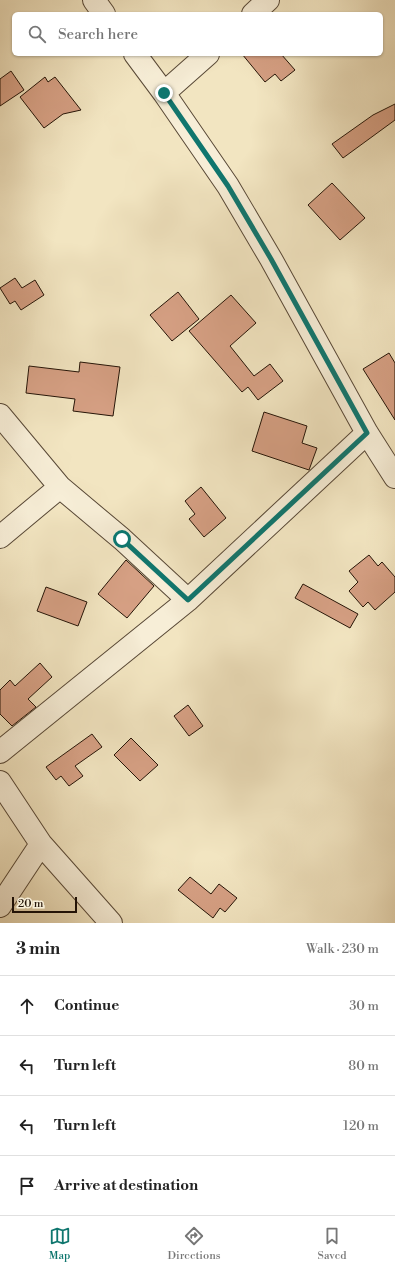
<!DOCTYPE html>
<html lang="en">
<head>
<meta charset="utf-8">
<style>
  body { margin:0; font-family:"Libre Bodoni",serif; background:#f6f6f6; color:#222 }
  .scale { position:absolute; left:12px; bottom:10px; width:65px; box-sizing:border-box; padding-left:4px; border:2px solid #251407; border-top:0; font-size:11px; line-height:14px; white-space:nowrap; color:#251407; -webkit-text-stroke:3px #f7eed7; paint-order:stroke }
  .stop { position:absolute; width:12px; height:12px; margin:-9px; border:3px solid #0f766e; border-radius:50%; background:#fff }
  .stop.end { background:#0f766e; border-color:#fff; box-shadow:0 1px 4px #0008 }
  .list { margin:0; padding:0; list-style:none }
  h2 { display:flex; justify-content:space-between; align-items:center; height:52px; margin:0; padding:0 16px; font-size:17px }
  h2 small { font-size:13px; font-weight:400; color:#767676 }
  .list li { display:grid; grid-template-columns:26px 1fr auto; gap:12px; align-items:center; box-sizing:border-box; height:60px; padding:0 16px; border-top:1px solid #e0e0e0 }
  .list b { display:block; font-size:15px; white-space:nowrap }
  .list em { font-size:13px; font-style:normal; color:#767676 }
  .icon { flex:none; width:22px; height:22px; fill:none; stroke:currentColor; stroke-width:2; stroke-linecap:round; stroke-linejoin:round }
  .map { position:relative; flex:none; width:395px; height:923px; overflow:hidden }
  .search { position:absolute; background:#fff; box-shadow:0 1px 3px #0004; left:12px; right:12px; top:12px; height:44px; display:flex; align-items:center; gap:10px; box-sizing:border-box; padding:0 14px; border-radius:6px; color:#767676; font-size:15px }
  .sheet { height:292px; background:#fff }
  nav { display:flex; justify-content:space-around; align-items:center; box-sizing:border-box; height:56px; border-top:1px solid #e0e0e0; background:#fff; font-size:11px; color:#767676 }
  nav a { display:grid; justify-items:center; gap:2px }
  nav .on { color:#0f766e }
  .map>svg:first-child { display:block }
  .building { fill:#d6a084; stroke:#251407 }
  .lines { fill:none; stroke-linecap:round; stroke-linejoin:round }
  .minor-casing { stroke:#584836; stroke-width:24 }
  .minor { stroke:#f7eed7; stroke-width:22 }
  .route { stroke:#0f766e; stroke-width:5 }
</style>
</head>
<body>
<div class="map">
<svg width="395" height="923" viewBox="0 0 395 923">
  <rect width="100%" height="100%" fill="#f2e5c1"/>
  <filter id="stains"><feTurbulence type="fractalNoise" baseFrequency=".005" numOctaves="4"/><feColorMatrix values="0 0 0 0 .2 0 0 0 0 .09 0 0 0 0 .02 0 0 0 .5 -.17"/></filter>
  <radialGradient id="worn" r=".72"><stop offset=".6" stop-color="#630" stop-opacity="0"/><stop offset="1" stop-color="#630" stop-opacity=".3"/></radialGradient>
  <path class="building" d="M 242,54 L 281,54 L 295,70 L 281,81 L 275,74 L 265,82 Z
    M 11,71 L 24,90 L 0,106 L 0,79 Z
    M 45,77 L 48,82 L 55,77 L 81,110 L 63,114 L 44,128 L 20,97 Z
    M 395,104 L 395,120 L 343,158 L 332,144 L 373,115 Z
    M 332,183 L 365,218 L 340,240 L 308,205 Z
    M 15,278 L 22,288 L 35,280 L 44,295 L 21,310 L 15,301 L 10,304 L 0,288 Z
    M 178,292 L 199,319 L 172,341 L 150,315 Z
    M 231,295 L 256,323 L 230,346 L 254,376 L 270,364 L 283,381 L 258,400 L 248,387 L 242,392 L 189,331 Z
    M 389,353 L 395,363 L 395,420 L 363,369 Z
    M 80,362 L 120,367 L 113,416 L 73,411 L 75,399 L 26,393 L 29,366 L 79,372 Z
    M 264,412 L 307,426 L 302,443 L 317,448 L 309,470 L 252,451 Z
    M 201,487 L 226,518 L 204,537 L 189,519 L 195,514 L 185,501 Z
    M 369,555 L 378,566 L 382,562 L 395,577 L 395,592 L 375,610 L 368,602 L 363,607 L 349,591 L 358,582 L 349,571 Z
    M 126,560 L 154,586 L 127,618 L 98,594 Z
    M 303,584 L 358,614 L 350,628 L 295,598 Z
    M 46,587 L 87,602 L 78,626 L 37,611 Z
    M 40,663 L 52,677 L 28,699 L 36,707 L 12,726 L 0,714 L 0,690 L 10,680 L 15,686 Z
    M 188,705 L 203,726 L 189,736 L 174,716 Z
    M 92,734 L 102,747 L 75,766 L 83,776 L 69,786 L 61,776 L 56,780 L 46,767 Z
    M 131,738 L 158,765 L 140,781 L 114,755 Z
    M 190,877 L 211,894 L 219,884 L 237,898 L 225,912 L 220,908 L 213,918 L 178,890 Z"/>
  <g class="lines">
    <defs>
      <path id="minor" d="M 94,0 L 104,14
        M 253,14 L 268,0
        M 135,54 L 164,93 L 228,186 L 271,259 L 367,433 L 395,477
        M 164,93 L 208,54
        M 0,415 L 60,487 L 122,539 L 188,600
        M 0,537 L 60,487
        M 0,752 L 188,600 L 367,433
        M 0,782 L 41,844 L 0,906
        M 41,844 L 111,923"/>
    </defs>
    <use href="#minor" class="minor-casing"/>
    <use href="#minor" class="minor"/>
  </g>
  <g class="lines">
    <path class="route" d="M 122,539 L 188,600 L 367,433 L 271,259 L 228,186 L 164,93"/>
  </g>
  <rect width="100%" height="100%" filter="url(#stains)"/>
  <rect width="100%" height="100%" fill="url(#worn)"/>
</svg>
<div class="scale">20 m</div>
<div class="stop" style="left:122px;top:539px"></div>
<div class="stop end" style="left:164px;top:93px"></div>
<div class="search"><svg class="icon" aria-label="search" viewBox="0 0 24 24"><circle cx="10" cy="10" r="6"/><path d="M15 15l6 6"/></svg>Search here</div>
</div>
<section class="sheet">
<h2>3 min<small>Walk · 230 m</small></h2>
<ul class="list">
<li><svg class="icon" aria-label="ahead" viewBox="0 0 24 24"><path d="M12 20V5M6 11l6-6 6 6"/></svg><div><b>Continue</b></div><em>30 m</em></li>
<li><svg class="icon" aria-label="left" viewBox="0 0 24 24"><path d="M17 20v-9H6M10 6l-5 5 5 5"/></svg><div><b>Turn left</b></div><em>80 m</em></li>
<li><svg class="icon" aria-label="left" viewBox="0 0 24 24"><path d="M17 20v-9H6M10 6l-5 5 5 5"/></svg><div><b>Turn left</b></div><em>120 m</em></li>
<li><svg class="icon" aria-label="arrive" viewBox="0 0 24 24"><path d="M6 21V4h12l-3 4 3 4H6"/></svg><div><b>Arrive at destination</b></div></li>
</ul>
</section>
<nav>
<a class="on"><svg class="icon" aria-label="map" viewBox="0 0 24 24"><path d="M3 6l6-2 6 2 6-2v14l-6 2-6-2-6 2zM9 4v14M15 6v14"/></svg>Map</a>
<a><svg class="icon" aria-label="directions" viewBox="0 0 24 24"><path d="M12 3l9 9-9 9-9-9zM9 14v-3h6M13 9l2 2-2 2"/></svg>Directions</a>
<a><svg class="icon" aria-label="saved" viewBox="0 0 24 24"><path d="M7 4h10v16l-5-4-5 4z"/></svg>Saved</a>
</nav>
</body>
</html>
